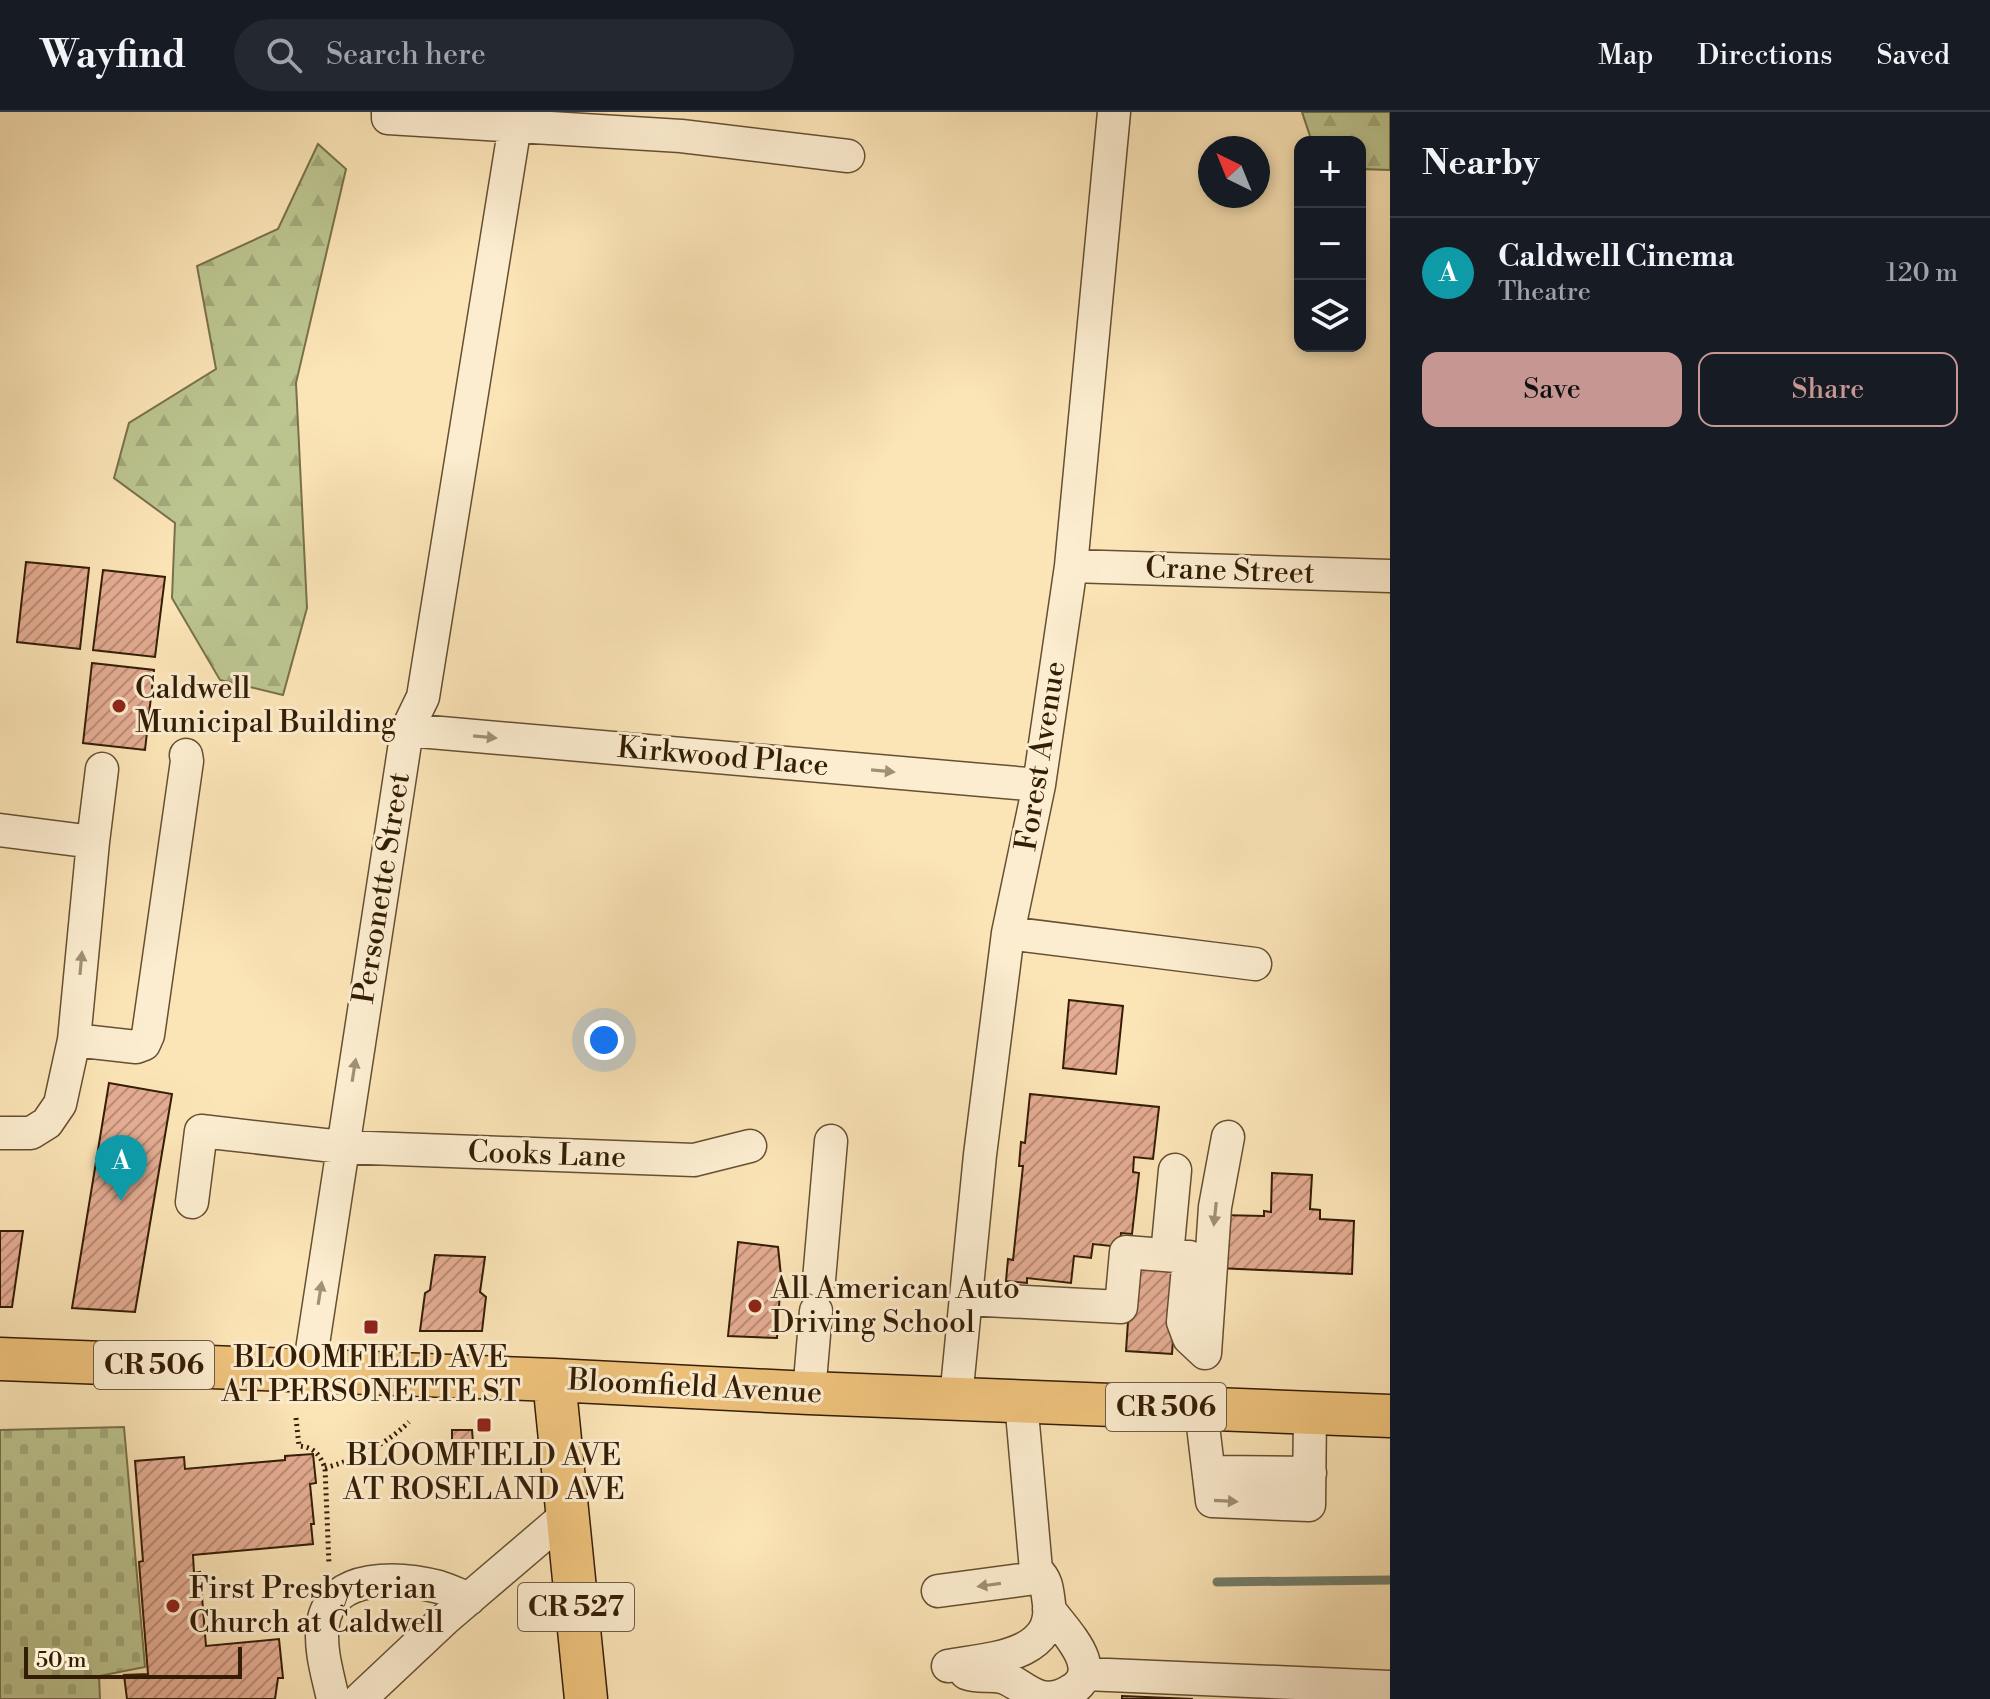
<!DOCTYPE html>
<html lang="en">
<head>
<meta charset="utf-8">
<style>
  body { margin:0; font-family:"Libre Bodoni",serif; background:#242831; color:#f1f3f6 }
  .controls { position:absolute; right:24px; top:24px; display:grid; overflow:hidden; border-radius:16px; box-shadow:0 4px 12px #0003 }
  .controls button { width:72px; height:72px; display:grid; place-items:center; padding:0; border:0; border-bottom:2px solid #363941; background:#171b24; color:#f1f3f6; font:40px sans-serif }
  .compass { position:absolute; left:1198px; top:24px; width:72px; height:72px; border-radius:50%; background:#171b24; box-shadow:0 4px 12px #0003; rotate:317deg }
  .scale { position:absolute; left:24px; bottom:20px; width:218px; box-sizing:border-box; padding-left:8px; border:4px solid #341d06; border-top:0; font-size:22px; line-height:28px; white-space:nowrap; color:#341d06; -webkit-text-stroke:6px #fcedd0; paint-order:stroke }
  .you { position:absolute; left:604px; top:928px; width:28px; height:28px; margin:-20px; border:6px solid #fff; border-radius:50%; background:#1a73e8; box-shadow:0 0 0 12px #1a73e833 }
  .badge { display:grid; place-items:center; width:52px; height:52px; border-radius:50%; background:#c59692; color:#fff; font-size:26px; font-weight:700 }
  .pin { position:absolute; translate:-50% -66px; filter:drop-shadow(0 2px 4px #0008) }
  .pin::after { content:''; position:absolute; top:42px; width:28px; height:24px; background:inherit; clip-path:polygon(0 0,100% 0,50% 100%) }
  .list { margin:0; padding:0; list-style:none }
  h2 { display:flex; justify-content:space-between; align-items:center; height:104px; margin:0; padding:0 32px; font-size:34px }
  h2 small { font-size:26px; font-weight:400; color:#9ea1a6 }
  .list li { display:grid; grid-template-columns:52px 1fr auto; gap:24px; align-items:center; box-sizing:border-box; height:112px; padding:0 32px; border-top:2px solid #363941 }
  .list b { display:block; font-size:30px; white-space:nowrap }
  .list p { margin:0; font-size:26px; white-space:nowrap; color:#9ea1a6 }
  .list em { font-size:26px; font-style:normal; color:#9ea1a6 }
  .actions { display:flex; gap:16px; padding:24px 32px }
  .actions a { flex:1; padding:18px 0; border:2px solid #c59692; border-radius:16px; text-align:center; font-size:28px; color:#c59692 }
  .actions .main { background:#c59692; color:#111 }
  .icon { flex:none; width:44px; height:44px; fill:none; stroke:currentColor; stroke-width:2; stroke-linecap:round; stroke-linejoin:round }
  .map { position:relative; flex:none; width:1390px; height:1587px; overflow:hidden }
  header { display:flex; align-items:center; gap:48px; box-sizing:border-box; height:112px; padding:0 40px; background:#171b24; border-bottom:2px solid #363941 }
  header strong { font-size:38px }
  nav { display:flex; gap:44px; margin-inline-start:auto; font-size:28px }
  .search { width:560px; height:72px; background:#242831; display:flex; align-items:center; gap:20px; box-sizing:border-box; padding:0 28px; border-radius:44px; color:#9ea1a6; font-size:30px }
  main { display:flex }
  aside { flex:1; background:#171b24 }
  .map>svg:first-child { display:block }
  .forest { fill:url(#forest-firs); stroke:#78714b; stroke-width:2 }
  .cemetery { fill:url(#cemetery-stones); stroke:#78714b; stroke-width:2 }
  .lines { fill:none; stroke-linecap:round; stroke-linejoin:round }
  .stream { stroke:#747e6b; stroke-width:9 }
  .building { fill:url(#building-hatch); stroke:#341d06; stroke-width:2 }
  .minor-casing { stroke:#664f32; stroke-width:35 }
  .major-casing { stroke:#341d06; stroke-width:45 }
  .path { stroke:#341d06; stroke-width:5; stroke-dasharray:2 4; stroke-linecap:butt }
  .minor { stroke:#fcedd0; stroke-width:32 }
  .major { stroke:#eec27b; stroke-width:42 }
  .oneway { fill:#a28f75 }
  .poi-dot { fill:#8f2418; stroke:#fcedd0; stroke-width:3 }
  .labels { text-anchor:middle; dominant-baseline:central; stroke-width:6; stroke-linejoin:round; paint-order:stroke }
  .shield { fill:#fcedd0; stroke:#705b43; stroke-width:2 }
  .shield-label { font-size:28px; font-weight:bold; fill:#341d06 }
  .street-label { font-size:30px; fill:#341d06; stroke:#fcedd0 }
  .poi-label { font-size:30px; fill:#341d06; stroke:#fcedd0; text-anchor:start }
</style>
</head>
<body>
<header>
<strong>Wayfind</strong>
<div class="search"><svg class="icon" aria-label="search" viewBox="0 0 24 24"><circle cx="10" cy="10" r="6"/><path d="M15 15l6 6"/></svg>Search here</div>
<nav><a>Map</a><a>Directions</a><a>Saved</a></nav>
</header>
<main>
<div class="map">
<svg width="1390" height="1587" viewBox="0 0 1390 1587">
  <defs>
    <pattern id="forest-firs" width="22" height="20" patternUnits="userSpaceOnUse" patternTransform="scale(2)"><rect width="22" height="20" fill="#bcc590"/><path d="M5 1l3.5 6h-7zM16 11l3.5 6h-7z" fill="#a2a97b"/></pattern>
    <pattern id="cemetery-stones" width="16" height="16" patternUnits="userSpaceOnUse" patternTransform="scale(2)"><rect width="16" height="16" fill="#bcc590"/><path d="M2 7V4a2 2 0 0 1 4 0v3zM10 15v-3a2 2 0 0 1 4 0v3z" fill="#a2a97b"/></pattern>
    <pattern id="building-hatch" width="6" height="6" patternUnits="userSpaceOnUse" patternTransform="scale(2)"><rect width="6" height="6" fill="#e4ac92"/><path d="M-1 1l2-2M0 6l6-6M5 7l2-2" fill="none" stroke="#ba8b75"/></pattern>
  </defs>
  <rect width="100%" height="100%" fill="#fbe4b6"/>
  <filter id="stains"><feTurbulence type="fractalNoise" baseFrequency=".0025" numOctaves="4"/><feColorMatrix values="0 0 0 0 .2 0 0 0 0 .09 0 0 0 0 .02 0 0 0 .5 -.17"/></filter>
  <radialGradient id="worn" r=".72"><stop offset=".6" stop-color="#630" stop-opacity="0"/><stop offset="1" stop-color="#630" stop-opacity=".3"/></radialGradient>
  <path class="forest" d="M 1302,0 L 1390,0 L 1390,58 L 1360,57 L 1360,30 L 1312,30 Z
    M 318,32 L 346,57 L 296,271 L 307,496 L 283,583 L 220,568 L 172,486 L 175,411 L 114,366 L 129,311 L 216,257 L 197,154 L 278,117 Z"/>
  <path class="cemetery" d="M 124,1315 L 145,1555 L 99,1564 L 100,1587 L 0,1587 L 0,1318 Z"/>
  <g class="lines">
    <path class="stream" d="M 1217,1470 L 1390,1468"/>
  </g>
  <path class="building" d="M 26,450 L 89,456 L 80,537 L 17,530 Z
    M 103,458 L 165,465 L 155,545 L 93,538 Z
    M 92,551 L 154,558 L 145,638 L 83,631 Z
    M 1069,888 L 1123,894 L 1116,962 L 1063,956 Z
    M 109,971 L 172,982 L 135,1200 L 72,1196 Z
    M 1030,982 L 1159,995 L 1153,1047 L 1134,1045 L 1133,1060 L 1139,1061 L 1132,1122 L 1121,1121 L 1120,1135 L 1093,1132 L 1091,1146 L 1074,1144 L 1071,1171 L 1027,1166 L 1027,1171 L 1006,1169 L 1008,1147 L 1013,1148 L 1023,1054 L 1019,1054 L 1021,1030 L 1025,1031 Z
    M 1272,1061 L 1312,1063 L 1310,1097 L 1320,1098 L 1320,1107 L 1354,1109 L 1352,1162 L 1218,1156 L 1220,1103 L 1264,1104 L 1264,1099 L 1271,1100 Z
    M 0,1119 L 23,1119 L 12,1195 L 0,1195 Z
    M 738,1130 L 778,1135 L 781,1164 L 777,1226 L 728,1224 Z
    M 435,1143 L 485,1145 L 480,1180 L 486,1185 L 482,1219 L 420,1219 L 425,1181 L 430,1178 Z
    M 1132,1151 L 1178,1154 L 1172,1242 L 1126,1239 Z
    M 452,1318 L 472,1318 L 473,1330 L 452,1330 Z
    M 313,1342 L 316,1371 L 310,1372 L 314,1412 L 311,1412 L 313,1432 L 193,1443 L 194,1461 L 200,1460 L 206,1534 L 279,1527 L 283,1566 L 278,1566 L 275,1587 L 127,1587 L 124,1563 L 148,1562 L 139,1450 L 143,1449 L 135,1349 L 184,1345 L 185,1357 L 285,1348 L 285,1344 Z
    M 1122,1584 L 1193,1587 L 1122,1587 Z"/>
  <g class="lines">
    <defs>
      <path id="minor" d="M 388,0 L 388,6 L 681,24 L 848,44
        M 1071,454 L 1390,464
        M 407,618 L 1039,673
        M 0,718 L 93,730
        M 1008,821 L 1255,852
        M 74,928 L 136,935 L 144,932 L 148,923 L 187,649 L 186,643
        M 0,1021 L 31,1021 L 47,1011 L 60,992 L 74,928 L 93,730 L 102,657
        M 192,1090 L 201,1019 L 342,1035 L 694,1048 L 750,1034
        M 1167,1143 L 1175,1058
        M 819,1168 L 831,1029
        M 966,1187 L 1121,1195 L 1126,1140 L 1189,1145 L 1183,1210 L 1189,1226 L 1205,1241
        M 1205,1241 L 1215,1095 L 1228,1025
        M 309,1258 L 407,618 L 423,585 L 515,13
        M 809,1281 L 816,1199
        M 956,1286 L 980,1043 L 1008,821 L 1039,673 L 1071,454 L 1114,0
        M 1201,1297 L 1212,1389 L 1309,1393 L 1310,1300
        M 1209,1360 L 1310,1361
        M 938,1479 L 1028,1467 L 1036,1458
        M 948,1554 C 984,1547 1055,1546 1049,1492 C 1047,1477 1047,1468 1036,1458 L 1021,1289
        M 966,1561 C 978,1566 990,1562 1002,1565 C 1016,1569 1026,1581 1041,1585 C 1051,1587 1062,1584 1070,1579 C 1107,1558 1064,1519 1049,1497
        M 1085,1562 L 1390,1575
        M 333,1587 C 328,1564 319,1536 323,1512 C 330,1460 401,1465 439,1475 C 449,1478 459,1483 469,1487
        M 360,1587 L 445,1507 L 568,1402"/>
      <path id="major" d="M 0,1247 L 554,1268 L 809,1281 L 1390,1304
        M 554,1268 L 586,1587"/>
    </defs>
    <use href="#minor" class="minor-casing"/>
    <use href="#major" class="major-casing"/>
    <path class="path" d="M 296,1306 L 299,1334 C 314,1335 320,1343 325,1356 L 329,1453
      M 325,1356 C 357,1347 385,1333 409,1310"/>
    <use href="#minor" class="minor"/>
    <use href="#major" class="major"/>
  </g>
  <defs><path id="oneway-solid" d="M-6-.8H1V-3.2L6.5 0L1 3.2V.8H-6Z" transform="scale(2)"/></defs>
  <g class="oneway">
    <use href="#oneway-solid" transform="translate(485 625) rotate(5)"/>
    <use href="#oneway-solid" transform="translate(883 659) rotate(5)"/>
    <use href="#oneway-solid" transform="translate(81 851) rotate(-85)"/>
    <use href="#oneway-solid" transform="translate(354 958) rotate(-81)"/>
    <use href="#oneway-solid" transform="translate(1215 1102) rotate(96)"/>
    <use href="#oneway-solid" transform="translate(320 1181) rotate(-81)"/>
    <use href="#oneway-solid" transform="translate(1226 1389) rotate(3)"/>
    <use href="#oneway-solid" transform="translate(989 1473) rotate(172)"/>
  </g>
  <g class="poi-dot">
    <circle cx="119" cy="594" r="8"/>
    <circle cx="755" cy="1194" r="8"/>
    <rect x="363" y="1207" width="16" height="16" rx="4"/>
    <rect x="476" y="1305" width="16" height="16" rx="4"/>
    <circle cx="173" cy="1494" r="8"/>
  </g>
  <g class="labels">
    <g class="shield">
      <rect x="94" y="1229" width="120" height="48" rx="6"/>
      <rect x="1106" y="1271" width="120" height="48" rx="6"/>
      <rect x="518" y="1471" width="116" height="48" rx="6"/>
    </g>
    <g class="shield-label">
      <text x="154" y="1253">CR 506</text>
      <text x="1166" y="1295">CR 506</text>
      <text x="576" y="1495">CR 527</text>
    </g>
    <g class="street-label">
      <text transform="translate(1230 459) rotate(2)">Crane Street</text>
      <text transform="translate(1041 644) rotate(-81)">Forest Avenue</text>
      <text transform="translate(723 645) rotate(5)">Kirkwood Place</text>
      <text transform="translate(382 776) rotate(-81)">Personette Street</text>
      <text transform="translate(547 1043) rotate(2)">Cooks Lane</text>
      <text transform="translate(695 1275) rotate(3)">Bloomfield Avenue</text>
    </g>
    <g class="poi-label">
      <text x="135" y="577">Caldwell<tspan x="135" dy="34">Municipal Building</tspan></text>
      <text x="771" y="1177">All American Auto<tspan x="771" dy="34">Driving School</tspan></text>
      <text x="371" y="1246" text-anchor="middle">BLOOMFIELD AVE<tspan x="371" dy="34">AT PERSONETTE ST</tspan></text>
      <text x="484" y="1344" text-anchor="middle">BLOOMFIELD AVE<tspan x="484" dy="34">AT ROSELAND AVE</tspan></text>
      <text x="189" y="1477">First Presbyterian<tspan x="189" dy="34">Church at Caldwell</tspan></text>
    </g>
  </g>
  <rect width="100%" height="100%" filter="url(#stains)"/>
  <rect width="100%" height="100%" fill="url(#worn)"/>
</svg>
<div class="controls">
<button>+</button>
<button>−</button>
<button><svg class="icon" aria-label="layers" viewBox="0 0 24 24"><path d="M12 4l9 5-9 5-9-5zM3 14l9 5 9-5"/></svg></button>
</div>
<svg class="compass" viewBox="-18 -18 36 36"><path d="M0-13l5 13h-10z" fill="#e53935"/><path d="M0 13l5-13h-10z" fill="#9ea1a6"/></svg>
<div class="scale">50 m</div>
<div class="you"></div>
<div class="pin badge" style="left:121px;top:1089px;background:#0f9aa8">A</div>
</div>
<aside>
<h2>Nearby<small></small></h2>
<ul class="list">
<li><span class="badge" style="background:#0f9aa8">A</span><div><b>Caldwell Cinema</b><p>Theatre</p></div><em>120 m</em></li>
</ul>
<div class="actions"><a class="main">Save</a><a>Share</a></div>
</aside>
</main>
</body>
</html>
